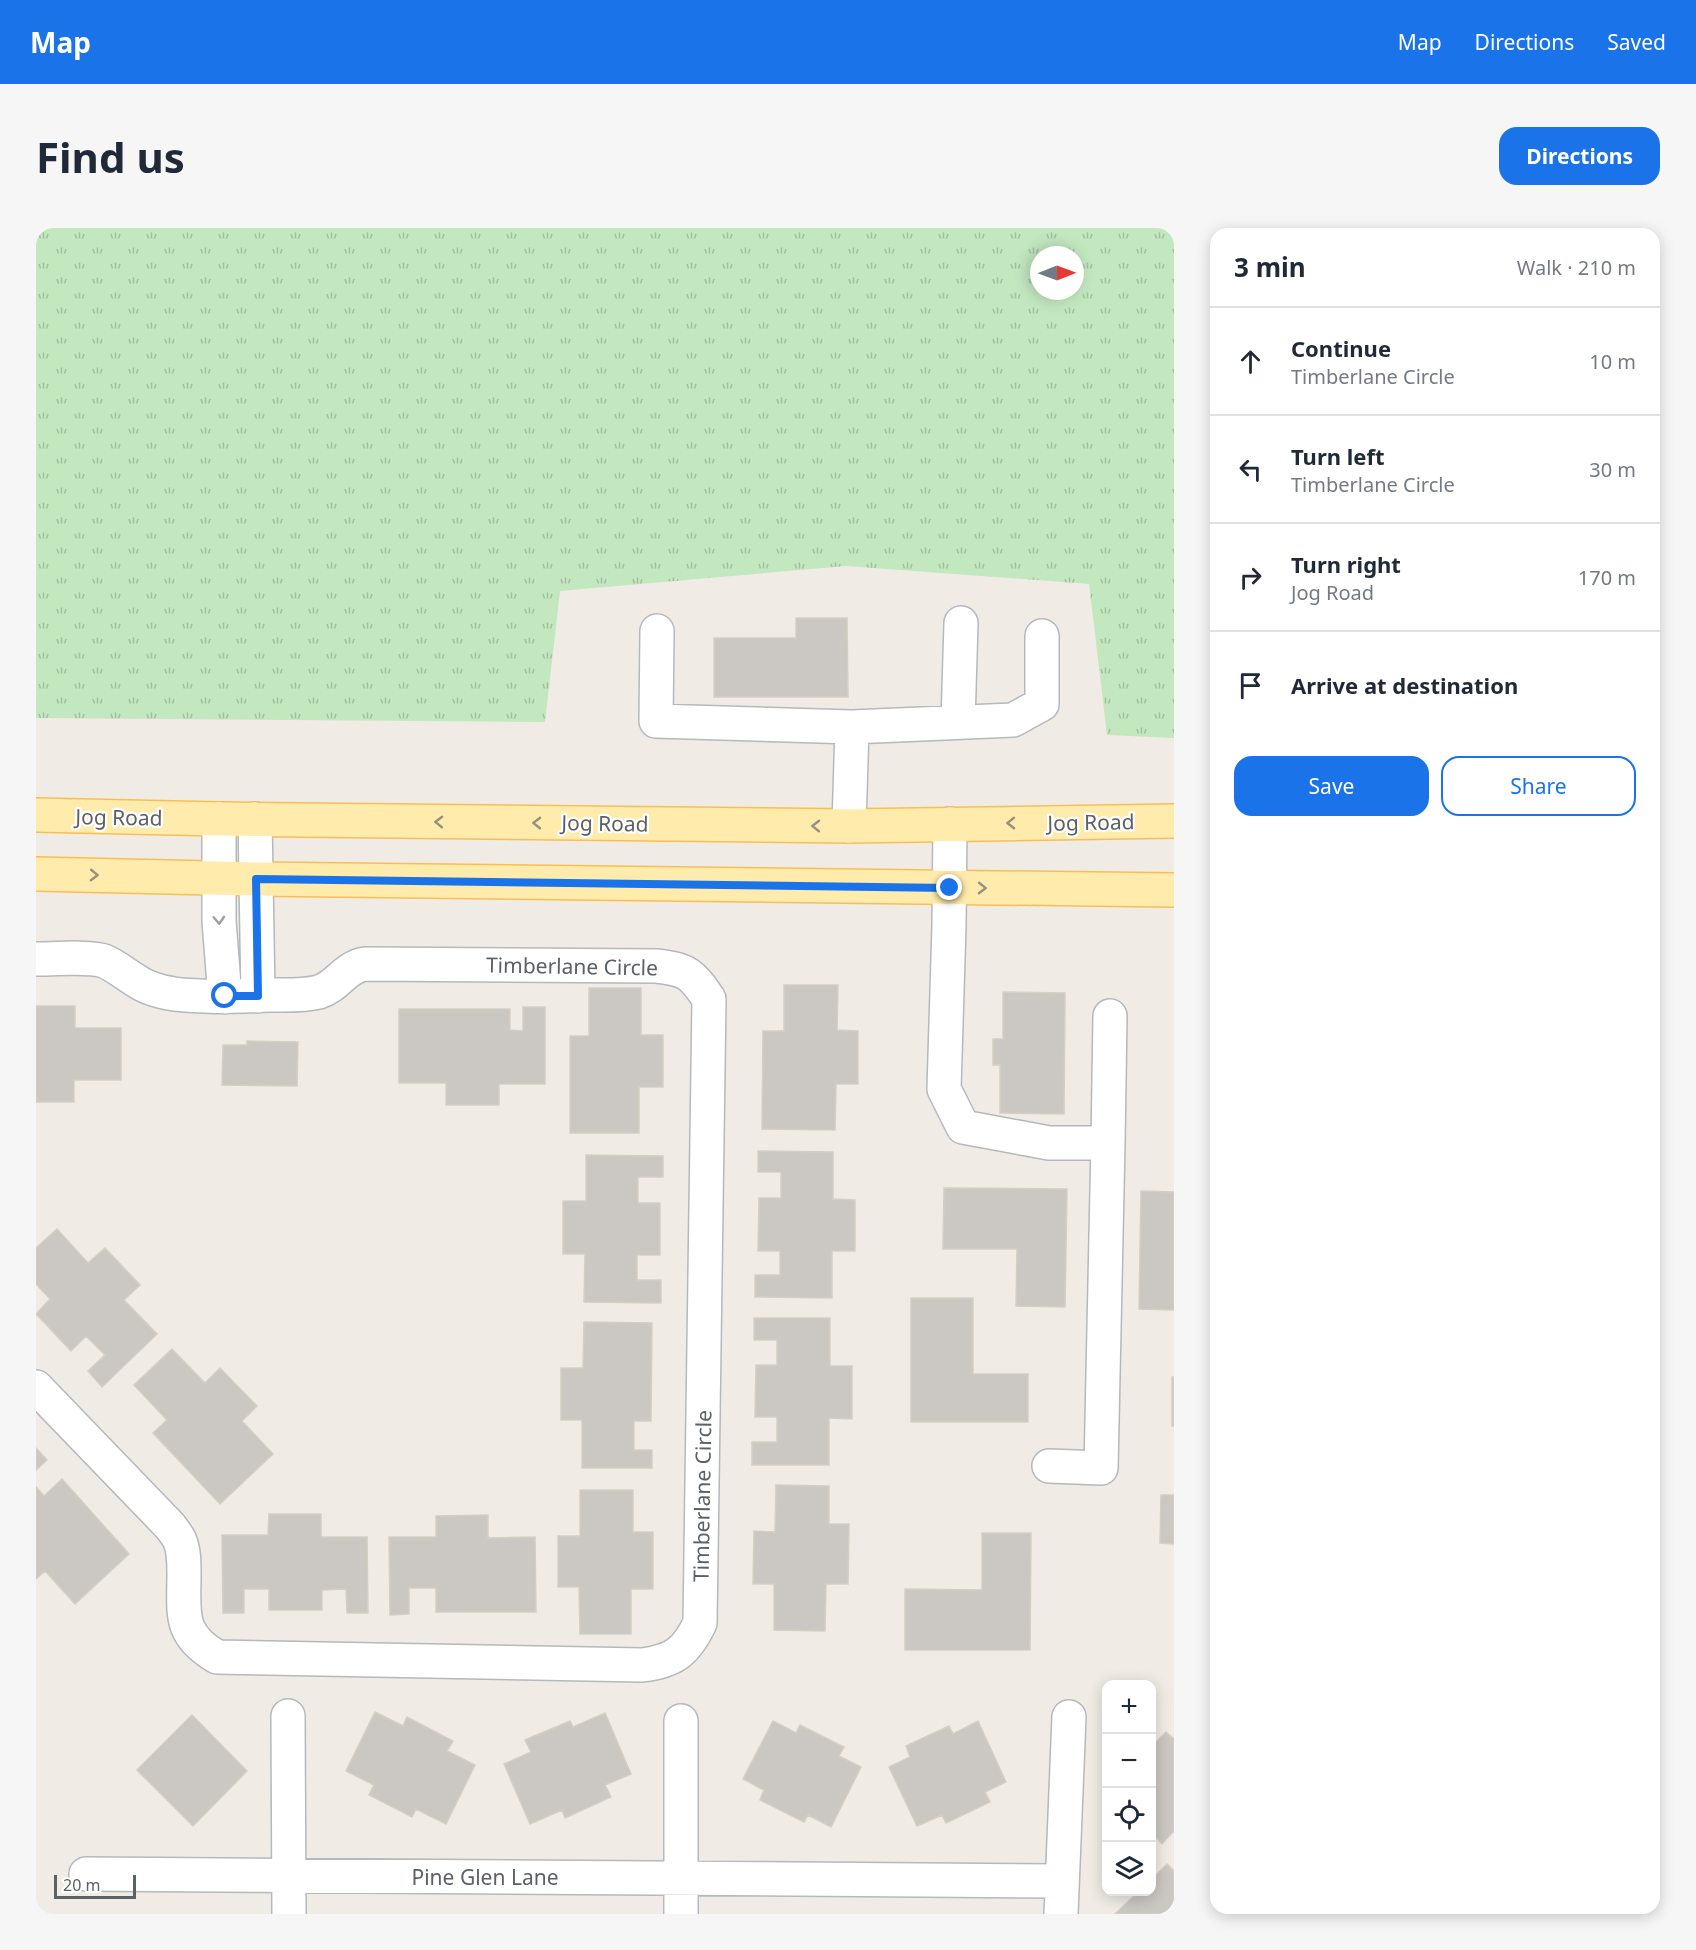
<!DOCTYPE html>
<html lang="en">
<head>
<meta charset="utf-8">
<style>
  body { margin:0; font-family:"Noto Sans",sans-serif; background:#f6f6f7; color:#1f2937 }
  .controls { position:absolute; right:18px; bottom:18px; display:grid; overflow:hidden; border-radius:12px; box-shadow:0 3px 15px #0003 }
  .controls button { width:54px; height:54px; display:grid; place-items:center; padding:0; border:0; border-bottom:2px solid #e0e1e3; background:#fff; color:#1f2937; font:30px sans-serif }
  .compass { position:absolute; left:994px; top:18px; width:54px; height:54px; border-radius:50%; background:#fff; box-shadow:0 3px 15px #0003; rotate:89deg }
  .scale { position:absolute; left:18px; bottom:15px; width:82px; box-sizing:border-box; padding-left:6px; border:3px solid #5c6166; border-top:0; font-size:16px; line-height:21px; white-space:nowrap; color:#5c6166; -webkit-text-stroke:4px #fff; paint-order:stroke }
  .stop { position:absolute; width:18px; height:18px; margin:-14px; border:4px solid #1a73e8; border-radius:50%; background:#fff }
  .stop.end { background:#1a73e8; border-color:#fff; box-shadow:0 2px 6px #0008 }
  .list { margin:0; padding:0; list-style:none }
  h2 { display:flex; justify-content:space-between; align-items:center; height:78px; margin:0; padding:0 24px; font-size:26px }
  h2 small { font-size:20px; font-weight:400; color:#747a83 }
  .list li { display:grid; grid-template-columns:39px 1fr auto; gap:18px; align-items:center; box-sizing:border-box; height:108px; padding:0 24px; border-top:2px solid #e0e1e3 }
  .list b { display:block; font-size:22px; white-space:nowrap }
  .list p { margin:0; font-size:20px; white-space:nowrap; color:#747a83 }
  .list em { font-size:20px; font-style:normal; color:#747a83 }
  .actions { display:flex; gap:12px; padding:18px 24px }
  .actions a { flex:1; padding:14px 0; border:2px solid #1a73e8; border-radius:18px; text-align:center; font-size:21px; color:#1a73e8 }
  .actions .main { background:#1a73e8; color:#fff }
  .icon { flex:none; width:33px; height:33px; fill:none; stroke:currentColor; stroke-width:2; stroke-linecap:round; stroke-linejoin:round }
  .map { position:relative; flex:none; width:1138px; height:1686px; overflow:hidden; border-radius:18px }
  header { display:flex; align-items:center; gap:36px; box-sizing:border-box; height:84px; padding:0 30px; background:#1a73e8; color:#fff }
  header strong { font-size:28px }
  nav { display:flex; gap:33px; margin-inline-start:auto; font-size:21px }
  .intro { display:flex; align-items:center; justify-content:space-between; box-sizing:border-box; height:144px; padding:0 36px }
  h1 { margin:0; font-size:42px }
  .button { padding:15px 27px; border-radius:18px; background:#1a73e8; color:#fff; font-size:21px; font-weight:700 }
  main { display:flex; gap:36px; padding:0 36px }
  aside { flex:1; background:#fff; border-radius:18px; box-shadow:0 3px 15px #0003 }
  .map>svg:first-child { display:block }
  .grass { fill:url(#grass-tufts); fill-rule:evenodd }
  .building { fill:#cbc7c2; stroke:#d5cec3; stroke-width:1.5 }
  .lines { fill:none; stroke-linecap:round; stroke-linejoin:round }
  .minor-casing { stroke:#b5b8bc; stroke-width:36 }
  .major-casing { stroke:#f8be55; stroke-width:36 }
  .minor { stroke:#fff; stroke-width:33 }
  .major { stroke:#ffebab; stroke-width:33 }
  .oneway { stroke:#95917e }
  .oneway2 { stroke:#9da0a3 }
  .route { stroke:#1a73e8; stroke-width:8 }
  .labels { text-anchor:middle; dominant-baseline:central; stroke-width:4.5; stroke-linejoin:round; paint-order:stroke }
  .street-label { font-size:21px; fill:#5c6166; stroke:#fff }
</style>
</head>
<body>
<header>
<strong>Map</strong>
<nav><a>Map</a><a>Directions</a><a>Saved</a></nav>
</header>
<div class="intro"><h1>Find us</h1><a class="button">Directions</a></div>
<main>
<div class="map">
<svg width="1138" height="1686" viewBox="0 0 1138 1686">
  <defs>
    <pattern id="grass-tufts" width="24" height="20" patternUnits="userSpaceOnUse" patternTransform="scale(1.5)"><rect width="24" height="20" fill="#c3e8c0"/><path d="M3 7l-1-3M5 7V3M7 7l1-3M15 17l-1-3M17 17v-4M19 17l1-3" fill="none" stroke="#a2bfa0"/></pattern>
  </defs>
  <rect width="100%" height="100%" fill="#f0ece5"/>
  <path class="grass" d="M 0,0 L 1138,0 L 1138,510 L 1071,507 L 1053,356 L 810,338 L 524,363 L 509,494 L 0,490 ZM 1003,27 L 1039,27 L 1039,63 L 1003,63 Z"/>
  <path class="building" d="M 760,390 L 811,390 L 812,469 L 678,469 L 678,410 L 760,410 Z
    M 748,757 L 802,757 L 801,802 L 822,803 L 822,856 L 800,856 L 799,902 L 726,901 L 727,803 L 748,803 Z
    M 553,760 L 605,760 L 605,807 L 627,807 L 627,859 L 603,859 L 603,905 L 534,905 L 534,808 L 553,808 Z
    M 967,764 L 1029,765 L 1028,886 L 964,885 L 964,837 L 957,837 L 957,811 L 967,811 Z
    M 0,778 L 39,778 L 39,800 L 85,800 L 85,852 L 38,852 L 38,874 L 0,874 Z
    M 487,779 L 509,779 L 509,856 L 463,856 L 463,877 L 410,877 L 410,855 L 363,855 L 363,781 L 474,781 L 474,802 L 487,803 Z
    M 211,813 L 262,814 L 261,858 L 186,857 L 187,817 L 211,817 Z
    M 722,923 L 797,924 L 797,971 L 819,972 L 819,1023 L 796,1023 L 796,1070 L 719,1069 L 719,1047 L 744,1047 L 744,1023 L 722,1023 L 723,970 L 745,970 L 745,944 L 722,944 Z
    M 550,927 L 627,928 L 627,949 L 602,949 L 602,975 L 624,975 L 624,1027 L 601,1027 L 601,1052 L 625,1052 L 625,1075 L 548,1074 L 549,1026 L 527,1026 L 527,973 L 550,973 Z
    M 908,960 L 1031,961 L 1029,1079 L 980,1078 L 981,1021 L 907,1021 Z
    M 1105,963 L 1138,964 L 1138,1082 L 1103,1081 Z
    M 21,1001 L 52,1035 L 69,1020 L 104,1057 L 88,1072 L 121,1106 L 66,1159 L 52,1143 L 69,1127 L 50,1108 L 35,1123 L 0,1086 L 14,1071 L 0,1056 L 0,1020 Z
    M 875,1070 L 937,1070 L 937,1146 L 992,1146 L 992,1194 L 875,1194 Z
    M 718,1090 L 794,1090 L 794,1138 L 816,1138 L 816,1191 L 793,1190 L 793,1237 L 716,1237 L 716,1214 L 741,1214 L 741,1189 L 719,1189 L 720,1137 L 741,1137 L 741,1112 L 718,1112 Z
    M 548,1094 L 616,1095 L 615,1193 L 598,1193 L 598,1222 L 616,1222 L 616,1240 L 546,1240 L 546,1192 L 525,1192 L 525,1140 L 547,1140 Z
    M 136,1121 L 169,1155 L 184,1140 L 221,1178 L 206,1193 L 237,1226 L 184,1276 L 117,1205 L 131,1192 L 98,1157 Z
    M 1136,1149 L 1138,1149 L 1138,1198 L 1136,1198 Z
    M 0,1220 L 11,1232 L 0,1242 Z
    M 26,1251 L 93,1326 L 39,1376 L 9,1343 L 0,1351 L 0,1259 L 8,1268 Z
    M 740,1257 L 793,1258 L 793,1296 L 813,1296 L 812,1356 L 790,1356 L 789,1403 L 738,1402 L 738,1356 L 717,1356 L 718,1303 L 739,1304 Z
    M 544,1262 L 597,1262 L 597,1304 L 617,1304 L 617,1361 L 595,1361 L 595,1406 L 544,1406 L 543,1359 L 522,1359 L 522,1308 L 544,1308 Z
    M 1125,1267 L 1138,1267 L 1138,1316 L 1124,1315 Z
    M 233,1286 L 285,1286 L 285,1309 L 331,1309 L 332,1385 L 311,1385 L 310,1361 L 286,1362 L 286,1382 L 233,1382 L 233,1361 L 208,1361 L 208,1385 L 187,1385 L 186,1307 L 232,1307 Z
    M 452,1287 L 452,1310 L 499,1309 L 500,1384 L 400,1384 L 400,1360 L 373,1360 L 373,1386 L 354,1387 L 353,1309 L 400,1309 L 400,1288 Z
    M 946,1305 L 995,1305 L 994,1422 L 869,1422 L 869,1361 L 946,1362 Z
    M 339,1484 L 367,1498 L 371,1489 L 417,1513 L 411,1523 L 439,1537 L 410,1596 L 380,1581 L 376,1589 L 333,1567 L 338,1557 L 310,1543 Z
    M 569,1485 L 595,1546 L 569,1557 L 575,1569 L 529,1590 L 526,1582 L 494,1596 L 468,1536 L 495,1524 L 489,1512 L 534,1493 L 537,1499 Z
    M 156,1487 L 211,1543 L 157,1598 L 101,1542 Z
    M 737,1493 L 760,1505 L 764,1497 L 808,1519 L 803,1528 L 825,1539 L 795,1599 L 772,1587 L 768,1594 L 724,1572 L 728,1562 L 707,1551 Z
    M 942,1493 L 970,1554 L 949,1564 L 954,1574 L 910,1595 L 906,1587 L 881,1598 L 853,1539 L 874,1529 L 870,1518 L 913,1498 L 917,1506 Z
    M 1130,1504 L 1138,1511 L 1138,1603 L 1126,1616 L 1116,1605 L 1116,1518 Z
    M 1131,1636 L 1138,1643 L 1138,1686 L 1079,1686 L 1102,1664 L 1116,1664 L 1116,1651 Z"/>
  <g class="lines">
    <defs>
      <path id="minor" d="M 621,403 L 620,493 L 816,499
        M 922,494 L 925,395
        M 183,591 L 183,693 L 189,769
        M 219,591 L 222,768
        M 914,596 L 913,697 L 908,861 L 927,899 L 1013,915 L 1072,915 L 1065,1240 L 1013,1238
        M 813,598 L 816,499 L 977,492 L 1006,476 L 1006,408
        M 0,731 C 16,731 55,728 68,733 C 80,738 89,746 99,752 C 110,760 125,764 138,766 C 169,770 202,768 233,767 C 250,767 267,768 283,764 C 302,758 309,739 329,736 L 620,738 C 651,741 656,746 673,771 L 664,1395 C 650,1424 638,1433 606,1437 L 181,1429 C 142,1406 148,1386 148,1345 C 148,1335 148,1323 144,1313 C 142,1308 137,1302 134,1298 L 0,1159
        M 1072,915 L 1074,788
        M 252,1488 L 253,1686
        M 645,1493 L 645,1686
        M 50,1646 L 1025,1653
        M 1025,1686 L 1033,1489"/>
      <path id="major" d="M 0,587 L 183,591 L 813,598 L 1138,593
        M 0,646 L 220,651 L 1138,662"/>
    </defs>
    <use href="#minor" class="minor-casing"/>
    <use href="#major" class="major-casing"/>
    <use href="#minor" class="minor"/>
    <use href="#major" class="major"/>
  </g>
  <defs><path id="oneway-chevron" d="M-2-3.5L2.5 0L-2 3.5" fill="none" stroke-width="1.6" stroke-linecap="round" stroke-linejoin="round" transform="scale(1.5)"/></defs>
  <g class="oneway">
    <use href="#oneway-chevron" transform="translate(403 594) rotate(-179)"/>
    <use href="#oneway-chevron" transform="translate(501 595) rotate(-179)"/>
    <use href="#oneway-chevron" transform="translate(975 595) rotate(179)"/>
    <use href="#oneway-chevron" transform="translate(780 598) rotate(-179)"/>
    <use href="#oneway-chevron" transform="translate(58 647) rotate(1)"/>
    <use href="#oneway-chevron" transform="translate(946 660) rotate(1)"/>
  </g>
  <use class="oneway2" href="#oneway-chevron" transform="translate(183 692) rotate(87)"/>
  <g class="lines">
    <path class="route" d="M 189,768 L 222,768 L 220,651 L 914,660"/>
  </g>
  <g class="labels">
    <g class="street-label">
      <text transform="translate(83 589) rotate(1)">Jog Road</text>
      <text transform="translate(1055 594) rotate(-1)">Jog Road</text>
      <text transform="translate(569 595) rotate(1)">Jog Road</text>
      <text transform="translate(536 738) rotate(1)">Timberlane Circle</text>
      <text transform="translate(666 1268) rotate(-89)">Timberlane Circle</text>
      <text x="449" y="1649">Pine Glen Lane</text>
    </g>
  </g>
</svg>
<div class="controls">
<button>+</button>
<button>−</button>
<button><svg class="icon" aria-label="locate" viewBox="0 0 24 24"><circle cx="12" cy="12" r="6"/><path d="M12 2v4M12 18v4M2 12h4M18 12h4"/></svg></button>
<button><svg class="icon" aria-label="layers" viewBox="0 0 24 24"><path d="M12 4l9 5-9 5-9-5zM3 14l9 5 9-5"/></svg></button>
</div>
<svg class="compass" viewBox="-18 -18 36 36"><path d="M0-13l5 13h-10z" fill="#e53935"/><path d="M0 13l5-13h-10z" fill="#747a83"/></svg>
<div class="scale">20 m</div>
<div class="stop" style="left:189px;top:768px"></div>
<div class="stop end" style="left:914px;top:660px"></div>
</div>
<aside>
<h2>3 min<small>Walk · 210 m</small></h2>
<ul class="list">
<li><svg class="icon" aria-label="ahead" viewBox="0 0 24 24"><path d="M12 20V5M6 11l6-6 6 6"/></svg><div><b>Continue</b><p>Timberlane Circle</p></div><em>10 m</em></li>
<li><svg class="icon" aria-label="left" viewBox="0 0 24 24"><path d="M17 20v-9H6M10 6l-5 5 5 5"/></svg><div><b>Turn left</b><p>Timberlane Circle</p></div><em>30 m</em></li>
<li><svg class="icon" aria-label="right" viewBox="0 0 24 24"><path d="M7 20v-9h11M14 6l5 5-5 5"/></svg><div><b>Turn right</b><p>Jog Road</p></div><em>170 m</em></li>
<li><svg class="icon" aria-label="arrive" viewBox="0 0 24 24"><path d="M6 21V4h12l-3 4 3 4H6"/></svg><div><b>Arrive at destination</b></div></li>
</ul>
<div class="actions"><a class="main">Save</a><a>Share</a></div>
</aside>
</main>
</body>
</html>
